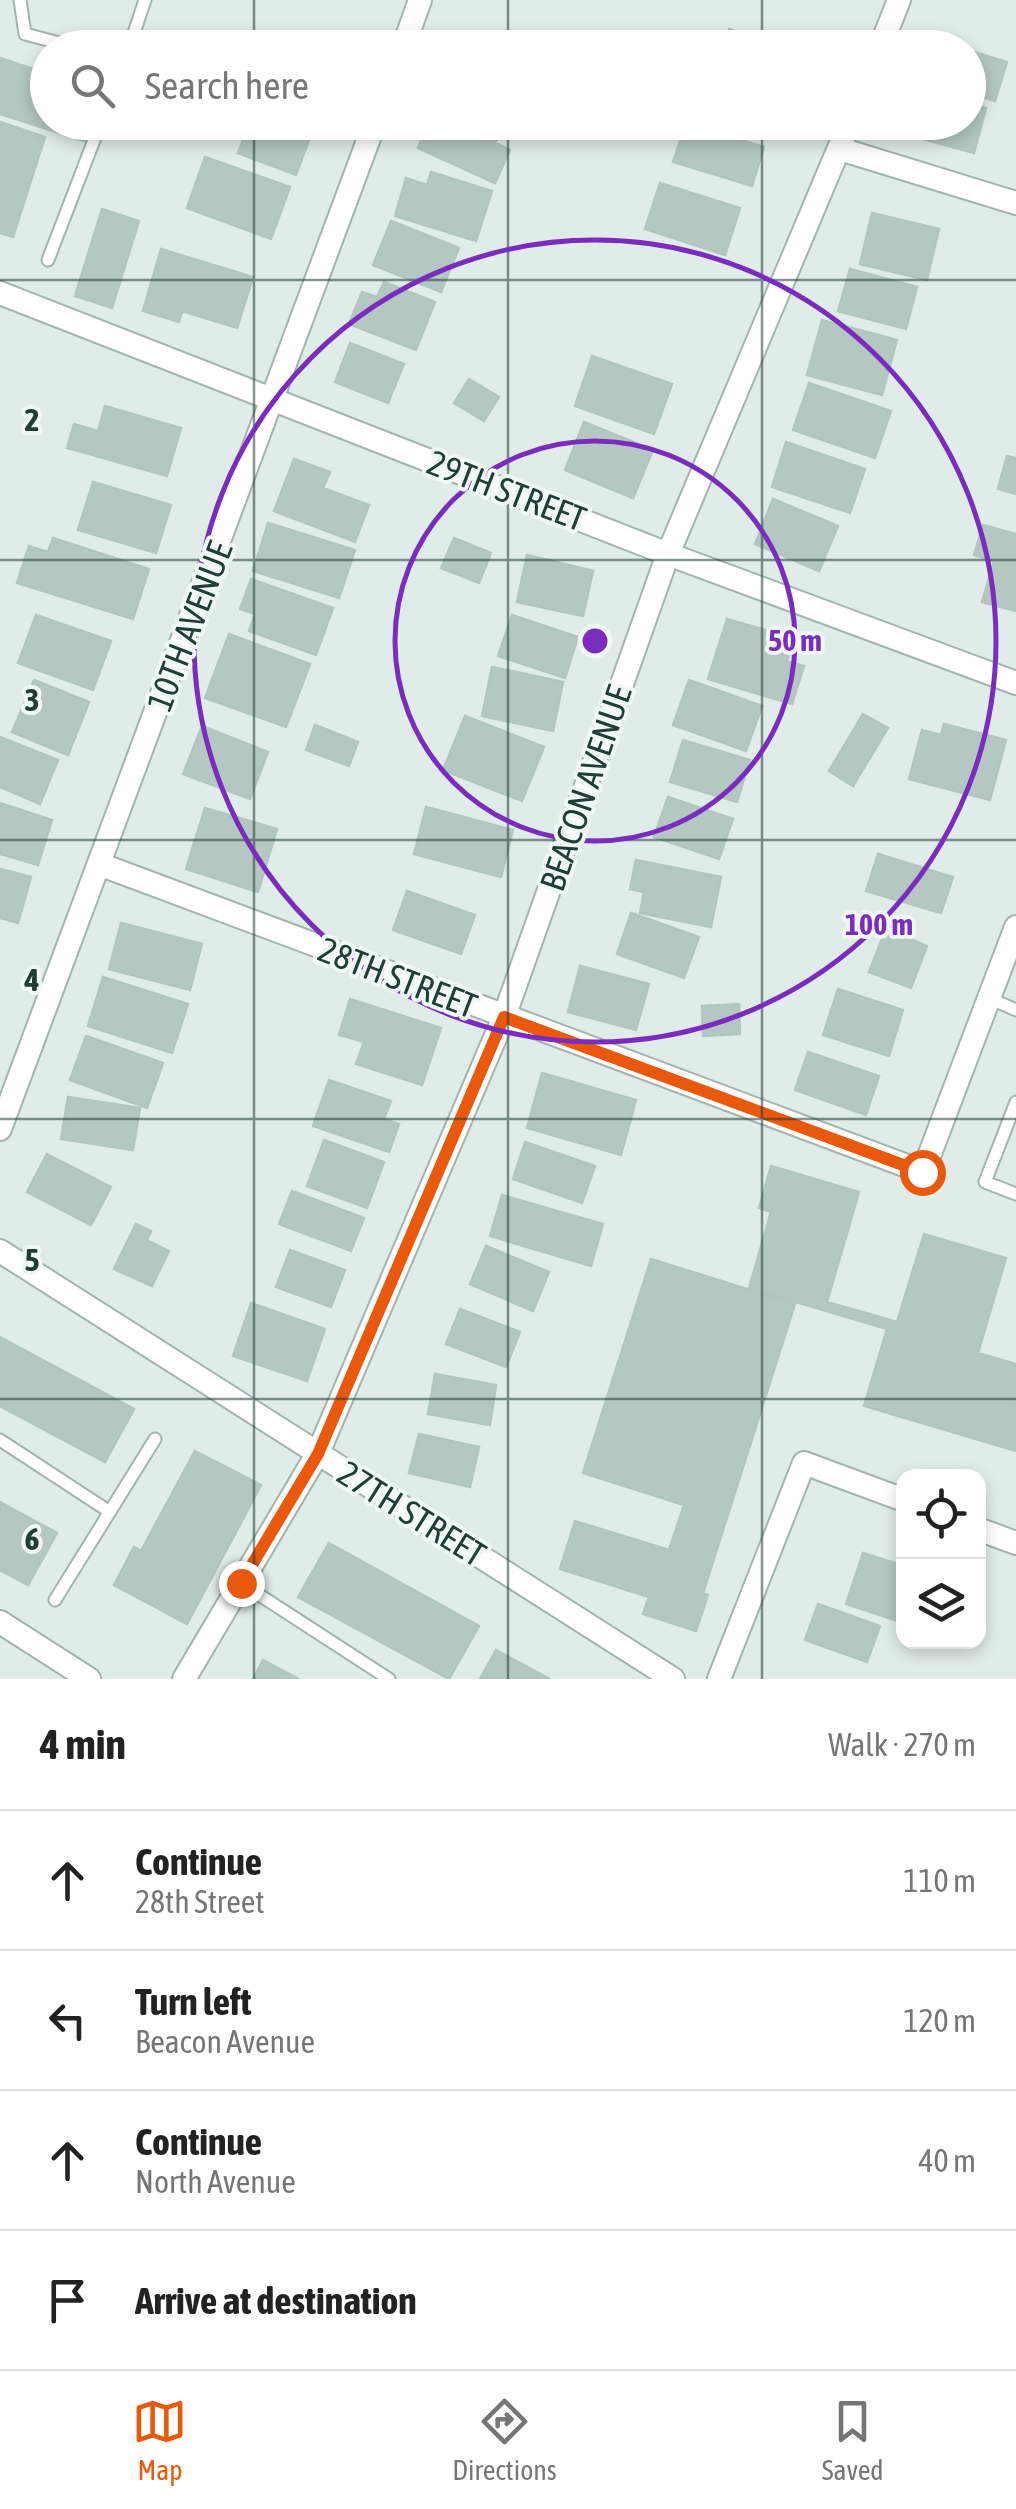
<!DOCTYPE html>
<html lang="en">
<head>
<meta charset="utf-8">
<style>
  body { margin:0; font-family:"Asap Condensed",sans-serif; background:#f6f6f6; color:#222 }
  .controls { position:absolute; right:30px; bottom:30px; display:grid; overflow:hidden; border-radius:20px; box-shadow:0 5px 15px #0003 }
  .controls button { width:90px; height:90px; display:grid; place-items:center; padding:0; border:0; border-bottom:2px solid #e0e0e0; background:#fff; color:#222; font:50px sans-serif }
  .stop { position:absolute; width:30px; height:30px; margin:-22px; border:8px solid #ea580c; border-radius:50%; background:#fff }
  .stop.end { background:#ea580c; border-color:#fff; box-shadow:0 2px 10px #0008 }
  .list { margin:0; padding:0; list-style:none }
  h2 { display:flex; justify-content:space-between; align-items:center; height:130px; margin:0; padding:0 40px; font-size:42px }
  h2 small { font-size:32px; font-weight:400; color:#767676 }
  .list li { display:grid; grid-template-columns:65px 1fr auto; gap:30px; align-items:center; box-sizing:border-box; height:140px; padding:0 40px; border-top:2px solid #e0e0e0 }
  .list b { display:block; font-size:38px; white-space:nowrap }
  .list p { margin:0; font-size:32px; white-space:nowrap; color:#767676 }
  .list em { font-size:32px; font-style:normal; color:#767676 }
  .icon { flex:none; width:55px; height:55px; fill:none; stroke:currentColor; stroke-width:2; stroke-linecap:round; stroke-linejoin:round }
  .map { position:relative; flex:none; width:1016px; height:1679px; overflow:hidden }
  .search { position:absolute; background:#fff; box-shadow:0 5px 15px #0003; left:30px; right:30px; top:30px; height:110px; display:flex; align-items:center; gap:25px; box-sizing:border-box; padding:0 35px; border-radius:55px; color:#767676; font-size:38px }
  .sheet { height:690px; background:#fff }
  nav { display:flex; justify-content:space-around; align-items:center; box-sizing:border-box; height:140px; border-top:2px solid #e0e0e0; background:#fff; font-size:28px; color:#767676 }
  nav a { display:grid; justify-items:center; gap:5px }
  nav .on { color:#ea580c }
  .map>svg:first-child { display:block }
  .building { fill:#b5c7c1; stroke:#b2c6bf; stroke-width:2.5 }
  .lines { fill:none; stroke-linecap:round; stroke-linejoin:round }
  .service-casing { stroke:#a3b4b0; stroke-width:15 }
  .minor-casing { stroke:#a3b4b0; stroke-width:26 }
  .service { stroke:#fff; stroke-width:11 }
  .minor { stroke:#fff; stroke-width:22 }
  .route { stroke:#ea580c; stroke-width:12 }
  .grid { fill:none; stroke:#203d38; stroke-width:2.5; stroke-opacity:0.55 }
  .ring { fill:none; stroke:#7b2cbf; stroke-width:5 }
  .labels { text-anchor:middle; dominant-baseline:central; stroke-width:8; stroke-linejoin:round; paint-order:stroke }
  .street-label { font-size:35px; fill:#203d38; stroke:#f0f8f5 }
  .grid-label { font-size:32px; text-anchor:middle; font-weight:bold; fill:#203d38; stroke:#f0f8f5; stroke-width:8; stroke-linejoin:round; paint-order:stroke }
  .centre { fill:#7b2cbf; stroke:#f0f8f5; stroke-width:5 }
  .ring-label { font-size:30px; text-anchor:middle; font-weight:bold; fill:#7b2cbf; stroke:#f0f8f5; stroke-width:8; stroke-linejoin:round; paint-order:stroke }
</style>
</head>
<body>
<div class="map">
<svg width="1016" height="1679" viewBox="0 0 1016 1679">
  <rect width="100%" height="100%" fill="#e0ece8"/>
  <path class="building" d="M 729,29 L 782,48 L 723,48 Z
    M 175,33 L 212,46 L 211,48 L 170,48 Z
    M 968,50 L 1007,62 L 995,101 L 968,93 Z
    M 0,58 L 48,74 L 48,122 L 93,122 L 87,142 L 0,114 Z
    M 968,103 L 986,108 L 974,153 L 901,133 L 903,122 L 968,122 Z
    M 0,122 L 45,137 L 13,237 L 0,233 Z
    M 250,122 L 285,122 L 312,132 L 296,175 L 238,153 Z
    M 429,122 L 481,122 L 501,132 L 495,143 L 510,150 L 495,183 L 418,148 Z
    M 686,123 L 764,147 L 752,186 L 673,162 Z
    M 205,157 L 290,187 L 271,239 L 187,208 Z
    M 431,172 L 492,191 L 476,241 L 395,216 L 406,178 L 427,185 Z
    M 660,183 L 740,208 L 725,255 L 645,229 Z
    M 102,209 L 139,221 L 112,308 L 75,296 Z
    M 872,213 L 939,229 L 927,280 L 860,264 Z
    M 391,221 L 459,248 L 441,292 L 373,265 Z
    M 161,249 L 253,277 L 237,328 L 182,311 L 179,322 L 143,311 Z
    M 850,269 L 917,287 L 906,329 L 838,311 Z
    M 384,282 L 435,302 L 416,350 L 349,324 L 362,292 L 377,297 Z
    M 822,320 L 897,340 L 882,395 L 807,375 Z
    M 350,343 L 404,364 L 388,403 L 335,382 Z
    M 592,356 L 672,384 L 654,434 L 575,406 Z
    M 469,379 L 499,397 L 484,421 L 454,403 Z
    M 809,383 L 891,411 L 875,458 L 793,430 Z
    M 105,406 L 181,428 L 167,476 L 67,448 L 74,424 L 98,431 Z
    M 584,422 L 653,450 L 633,498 L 565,470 Z
    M 786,442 L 865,469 L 850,513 L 772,487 Z
    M 1007,456 L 1016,458 L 1016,494 L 998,489 Z
    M 294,459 L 330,472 L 323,488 L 369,505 L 355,542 L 274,511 Z
    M 93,482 L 171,505 L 156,553 L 78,530 Z
    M 773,499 L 838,526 L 819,571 L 755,544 Z
    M 268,523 L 355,550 L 339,598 L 253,571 Z
    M 983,525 L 1016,534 L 1016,611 L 982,602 L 994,561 L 974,555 Z
    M 53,538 L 149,569 L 133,619 L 17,583 L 29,546 L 48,552 Z
    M 454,538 L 491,553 L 479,583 L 441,568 Z
    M 527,555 L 593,571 L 583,616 L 517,602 Z
    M 251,579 L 333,608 L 316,655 L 249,631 L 255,614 L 240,609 Z
    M 36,615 L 111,641 L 93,690 L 18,663 Z
    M 512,615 L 578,637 L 565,678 L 498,656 Z
    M 727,619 L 793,638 L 787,661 L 804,666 L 792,704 L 708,679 Z
    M 229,634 L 310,664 L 286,727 L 205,698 Z
    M 492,667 L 563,682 L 553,731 L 482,716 Z
    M 34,680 L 89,702 L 68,755 L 12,732 Z
    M 689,680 L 762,706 L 746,751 L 673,725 Z
    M 863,714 L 888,728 L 853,786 L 829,771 Z
    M 465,716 L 544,747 L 522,801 L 443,770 Z
    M 944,724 L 1006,740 L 990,800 L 909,779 L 922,730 L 941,735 Z
    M 315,725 L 358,742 L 349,766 L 306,750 Z
    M 202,726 L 268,752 L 250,799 L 183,774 Z
    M 0,737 L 58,760 L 40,804 L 0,787 Z
    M 683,740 L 750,760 L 737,802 L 670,782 Z
    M 668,797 L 733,819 L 719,859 L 654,837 Z
    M 0,803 L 52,820 L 38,865 L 0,854 Z
    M 426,807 L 513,830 L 501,877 L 414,854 Z
    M 205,808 L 277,829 L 258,892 L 186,869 Z
    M 878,854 L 953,877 L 941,913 L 866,891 Z
    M 636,860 L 721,877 L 711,927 L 640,913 L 644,892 L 630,889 Z
    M 0,869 L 31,877 L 18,923 L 0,918 Z
    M 407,891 L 475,915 L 461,954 L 393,930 Z
    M 631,913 L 699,937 L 684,978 L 617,954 Z
    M 121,923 L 202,944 L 190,990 L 109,969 Z
    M 886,929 L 927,946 L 911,988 L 869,972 Z
    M 580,966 L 649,984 L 636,1030 L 568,1012 Z
    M 103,977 L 188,1004 L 172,1053 L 88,1026 Z
    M 838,989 L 903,1010 L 889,1056 L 823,1035 Z
    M 350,999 L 441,1028 L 422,1085 L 356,1064 L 364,1042 L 339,1035 Z
    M 739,1004 L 740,1034 L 703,1036 L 702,1006 Z
    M 86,1036 L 163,1063 L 147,1108 L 70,1080 Z
    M 808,1052 L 879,1076 L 866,1115 L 795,1090 Z
    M 542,1073 L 636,1100 L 621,1155 L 527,1128 Z
    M 329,1080 L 391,1101 L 384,1119 L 399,1124 L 389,1152 L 313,1126 Z
    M 68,1097 L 140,1108 L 133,1150 L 61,1139 Z
    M 324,1140 L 384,1162 L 367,1208 L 307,1186 Z
    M 525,1142 L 595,1166 L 582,1203 L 513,1179 Z
    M 47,1154 L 111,1187 L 91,1225 L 27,1192 Z
    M 771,1166 L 859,1192 L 827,1302 L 897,1322 L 924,1234 L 1006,1258 L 978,1353 L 1016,1364 L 1016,1451 L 864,1406 L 887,1329 L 749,1288 L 771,1212 L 759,1208 Z
    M 292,1191 L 364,1218 L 351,1251 L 279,1224 Z
    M 502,1195 L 603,1224 L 591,1266 L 490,1236 Z
    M 136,1224 L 151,1231 L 147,1240 L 169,1251 L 152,1286 L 114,1269 Z
    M 486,1246 L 549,1272 L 533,1311 L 470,1284 Z
    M 290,1250 L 345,1270 L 331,1307 L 276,1287 Z
    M 651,1259 L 795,1304 L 703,1593 L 708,1595 L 696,1631 L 643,1614 L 649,1597 L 560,1569 L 575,1521 L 669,1550 L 684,1505 L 583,1473 Z
    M 251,1303 L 325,1329 L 307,1381 L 233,1356 Z
    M 460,1309 L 520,1332 L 506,1367 L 446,1344 Z
    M 0,1337 L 134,1409 L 105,1462 L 0,1406 Z
    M 435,1374 L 496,1385 L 490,1425 L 428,1414 Z
    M 419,1434 L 479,1447 L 470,1487 L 409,1473 Z
    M 195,1451 L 261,1485 L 187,1624 L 114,1585 L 134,1547 L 141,1551 Z
    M 0,1502 L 57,1533 L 28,1585 L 0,1570 Z
    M 329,1543 L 479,1626 L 449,1679 L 298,1597 Z
    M 863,1553 L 904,1566 L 904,1623 L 846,1604 Z
    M 818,1604 L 880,1626 L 867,1662 L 805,1640 Z
    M 496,1650 L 550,1679 L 480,1679 Z
    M 263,1660 L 299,1679 L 253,1679 Z"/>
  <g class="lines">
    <defs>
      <path id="service" d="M 20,0 L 25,34 L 78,48
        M 129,48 L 145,0
        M 48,260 L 101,122
        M 991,999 L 1016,1010
        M 1016,1102 L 985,1182 L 1016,1194
        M 0,1440 L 110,1512
        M 241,1583 L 389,1679
        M 55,1600 L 155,1439"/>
      <path id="minor" d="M 403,48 L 420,0
        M 880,48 L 899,0
        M 840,149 L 1016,203
        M 0,293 L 668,554 L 1016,683
        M 99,864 L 923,1172 L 1016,927
        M 0,1129 L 375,122
        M 0,1251 L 673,1679
        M 978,1529 L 1016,1543
        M 0,1622 L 89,1679
        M 184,1679 L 318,1453 L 504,1017 L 668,554 L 850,122
        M 719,1679 L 804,1463 L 904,1500"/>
    </defs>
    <use href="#service" class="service-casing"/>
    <use href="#minor" class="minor-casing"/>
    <use href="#service" class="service"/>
    <use href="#minor" class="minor"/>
  </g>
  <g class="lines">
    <path class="route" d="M 241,1583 L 318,1454 L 504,1017 L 922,1172"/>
  </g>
  <path class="grid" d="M 254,0 L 254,48M 508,0 L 508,48M 762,0 L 762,48M 254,122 L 254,1679M 508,122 L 508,1679M 762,122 L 762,1679M 0,280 L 1016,280M 0,560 L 1016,560M 0,840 L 1016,840M 0,1119 L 1016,1119M 0,1399 L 1016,1399"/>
  <g class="ring">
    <circle cx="595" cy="641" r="200"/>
    <circle cx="595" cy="641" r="401"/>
  </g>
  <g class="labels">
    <g class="street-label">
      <text transform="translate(507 490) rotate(21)">29TH STREET</text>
      <text transform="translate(189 626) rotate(-69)">10TH AVENUE</text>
      <text transform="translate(585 788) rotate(-71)">BEACON AVENUE</text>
      <text transform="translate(398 977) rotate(21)">28TH STREET</text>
      <text transform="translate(412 1513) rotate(32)">27TH STREET</text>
    </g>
  </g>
  <g class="grid-label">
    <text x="32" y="431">2</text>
    <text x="32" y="711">3</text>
    <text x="32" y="991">4</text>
    <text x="32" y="1271">5</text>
    <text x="32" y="1550">6</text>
  </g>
  <circle cx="595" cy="641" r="15" class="centre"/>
  <g class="ring-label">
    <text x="795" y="651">50 m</text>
    <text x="879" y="935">100 m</text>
  </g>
</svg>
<div class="controls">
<button><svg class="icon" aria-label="locate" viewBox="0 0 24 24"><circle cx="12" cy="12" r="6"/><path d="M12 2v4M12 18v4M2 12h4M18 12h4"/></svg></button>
<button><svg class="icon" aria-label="layers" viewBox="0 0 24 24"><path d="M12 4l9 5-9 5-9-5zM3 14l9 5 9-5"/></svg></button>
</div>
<div class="stop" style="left:922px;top:1172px"></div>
<div class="stop end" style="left:241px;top:1583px"></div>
<div class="search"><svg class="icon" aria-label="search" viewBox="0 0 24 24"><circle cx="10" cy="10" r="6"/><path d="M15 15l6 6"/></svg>Search here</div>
</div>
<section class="sheet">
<h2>4 min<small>Walk · 270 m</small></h2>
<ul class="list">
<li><svg class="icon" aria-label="ahead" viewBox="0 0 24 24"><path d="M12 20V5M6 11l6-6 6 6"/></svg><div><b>Continue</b><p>28th Street</p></div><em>110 m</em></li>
<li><svg class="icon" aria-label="left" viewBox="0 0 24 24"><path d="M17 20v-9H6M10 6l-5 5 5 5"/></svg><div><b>Turn left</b><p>Beacon Avenue</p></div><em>120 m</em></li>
<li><svg class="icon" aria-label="ahead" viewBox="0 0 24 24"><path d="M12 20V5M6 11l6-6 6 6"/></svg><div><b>Continue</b><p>North Avenue</p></div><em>40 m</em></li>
<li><svg class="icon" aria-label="arrive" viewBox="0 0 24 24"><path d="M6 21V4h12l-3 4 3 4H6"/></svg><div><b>Arrive at destination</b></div></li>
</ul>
</section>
<nav>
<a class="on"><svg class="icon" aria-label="map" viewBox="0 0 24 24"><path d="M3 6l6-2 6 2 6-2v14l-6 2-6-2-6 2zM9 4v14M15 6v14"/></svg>Map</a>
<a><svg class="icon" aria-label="directions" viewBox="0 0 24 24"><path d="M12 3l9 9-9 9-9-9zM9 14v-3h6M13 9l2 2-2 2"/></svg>Directions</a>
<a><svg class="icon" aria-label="saved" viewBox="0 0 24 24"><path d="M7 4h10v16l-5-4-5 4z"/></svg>Saved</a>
</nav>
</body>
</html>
